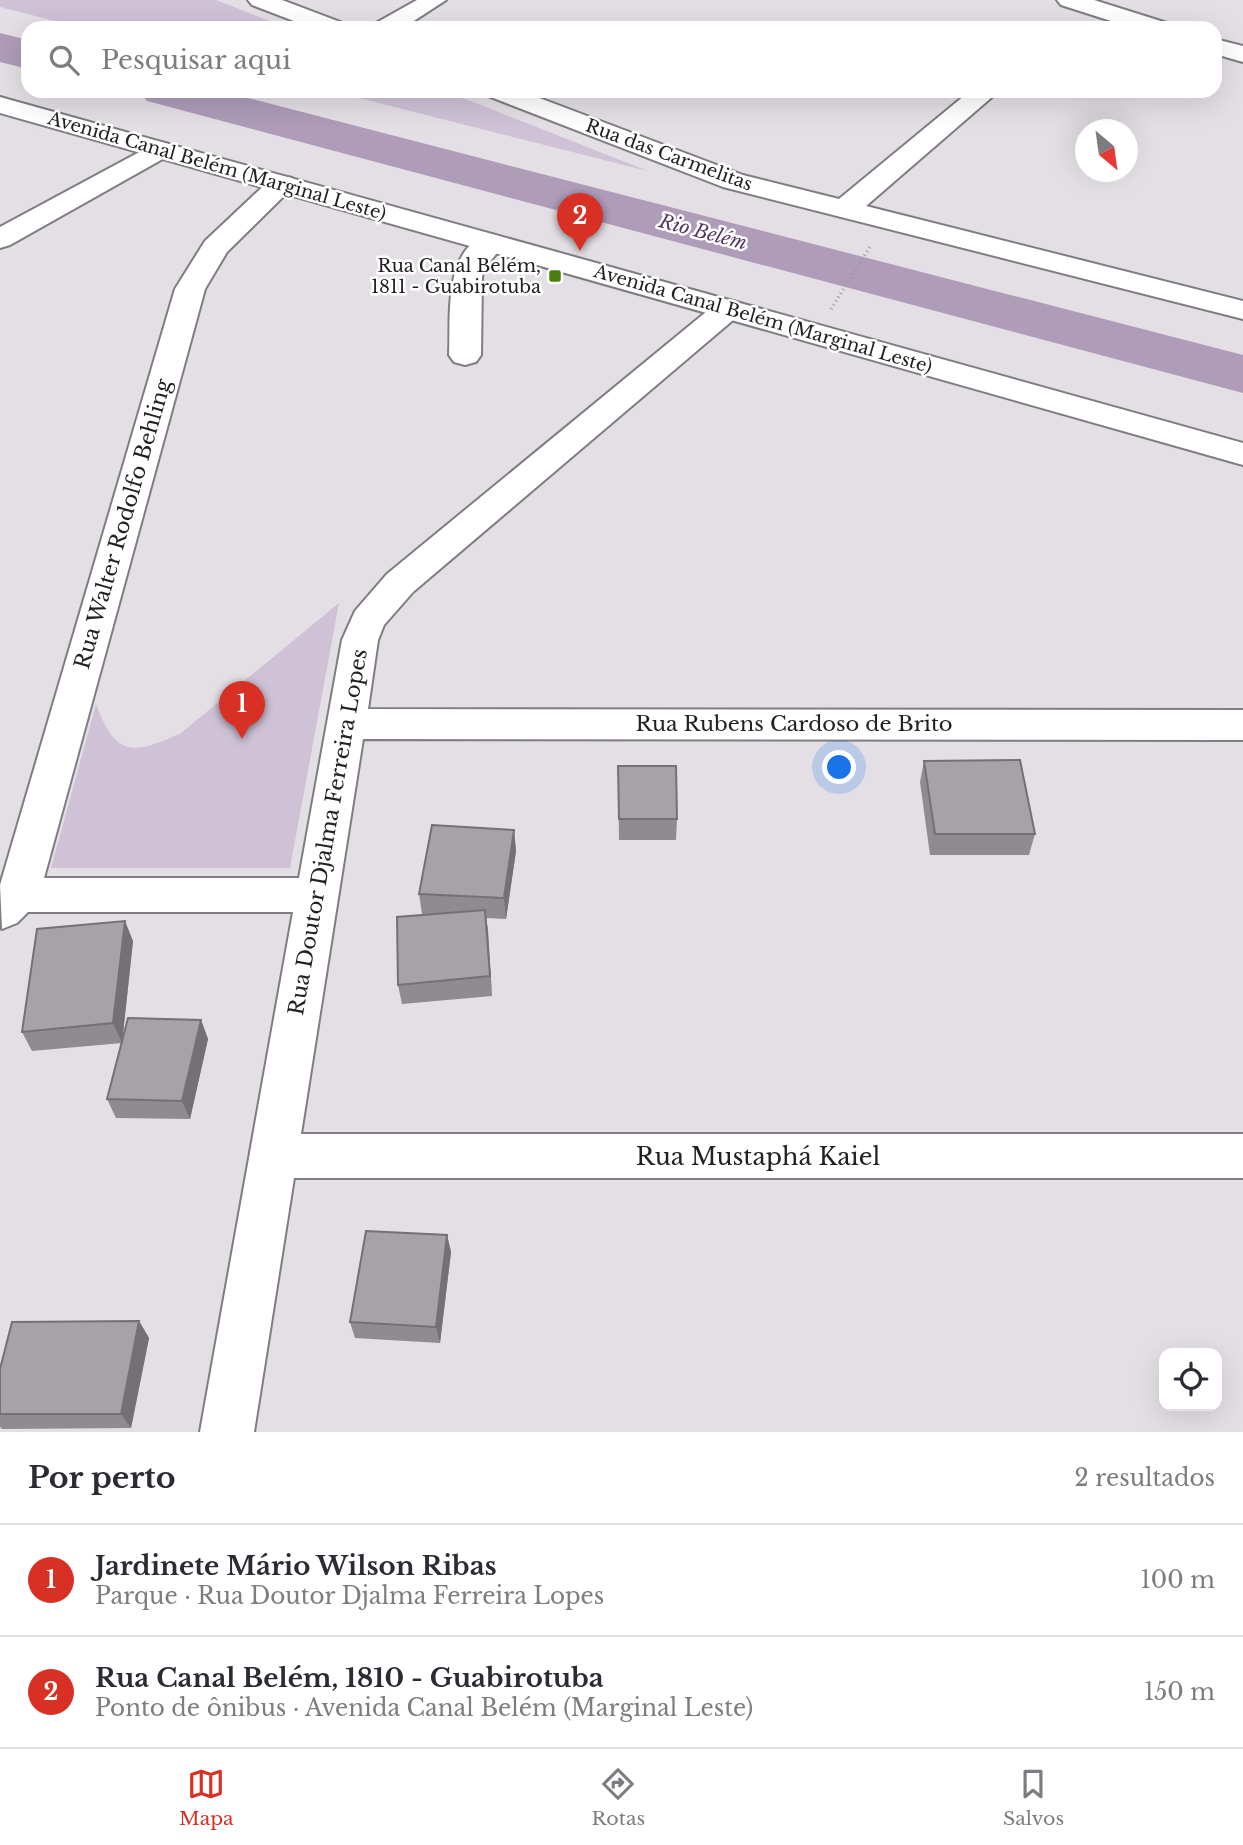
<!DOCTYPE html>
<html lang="pt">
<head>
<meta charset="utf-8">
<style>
  body { margin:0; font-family:"Libre Baskerville",serif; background:#f2f2f3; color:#2b2b33 }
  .controls { position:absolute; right:21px; bottom:21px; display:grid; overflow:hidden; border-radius:14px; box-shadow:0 7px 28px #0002 }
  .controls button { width:63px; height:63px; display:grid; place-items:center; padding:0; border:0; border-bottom:2px solid #e1e1e2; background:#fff; color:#2b2b33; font:35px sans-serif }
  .compass { position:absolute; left:1075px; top:119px; width:63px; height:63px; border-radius:50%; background:#fff; box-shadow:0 7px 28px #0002; rotate:151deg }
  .you { position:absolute; left:840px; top:768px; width:24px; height:24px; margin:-18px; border:5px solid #fff; border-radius:50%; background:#1a73e8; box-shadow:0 0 0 10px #1a73e833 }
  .badge { display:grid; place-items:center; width:46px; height:46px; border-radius:50%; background:#d93025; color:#fff; font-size:23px; font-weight:700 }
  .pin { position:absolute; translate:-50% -58px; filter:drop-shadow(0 2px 4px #0008) }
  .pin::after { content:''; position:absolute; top:37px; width:24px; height:21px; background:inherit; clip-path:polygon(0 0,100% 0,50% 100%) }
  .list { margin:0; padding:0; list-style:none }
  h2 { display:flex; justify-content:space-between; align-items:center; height:91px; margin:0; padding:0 28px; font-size:30px }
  h2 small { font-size:23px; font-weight:400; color:#7c7c81 }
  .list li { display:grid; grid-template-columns:46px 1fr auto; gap:21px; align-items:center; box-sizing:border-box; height:112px; padding:0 28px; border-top:2px solid #e1e1e2 }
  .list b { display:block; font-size:26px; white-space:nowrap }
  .list p { margin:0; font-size:23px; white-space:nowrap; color:#7c7c81 }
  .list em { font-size:23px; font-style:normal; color:#7c7c81 }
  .icon { flex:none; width:38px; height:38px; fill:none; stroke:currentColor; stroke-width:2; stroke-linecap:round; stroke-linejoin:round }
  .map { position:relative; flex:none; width:1243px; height:1432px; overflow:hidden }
  .search { position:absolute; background:#fff; box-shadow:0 7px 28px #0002; left:21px; right:21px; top:21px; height:77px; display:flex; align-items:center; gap:18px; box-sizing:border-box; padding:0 24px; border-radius:21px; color:#7c7c81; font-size:26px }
  .sheet { height:315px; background:#fff }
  nav { display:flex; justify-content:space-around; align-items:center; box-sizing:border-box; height:98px; border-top:2px solid #e1e1e2; background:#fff; font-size:19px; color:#7c7c81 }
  nav a { display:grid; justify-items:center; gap:4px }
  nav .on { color:#d93025 }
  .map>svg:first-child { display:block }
  .green { fill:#cfc2d7 }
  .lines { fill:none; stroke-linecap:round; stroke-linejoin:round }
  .river { fill:#ae9cb9; fill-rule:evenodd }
  .minor-casing { stroke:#7f7c82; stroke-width:4 }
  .tertiary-casing { stroke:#7f7c82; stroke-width:4 }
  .path { stroke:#9b989d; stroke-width:3.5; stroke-dasharray:1 3.5; stroke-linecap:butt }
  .minor { fill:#fff; fill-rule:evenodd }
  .tertiary { fill:#fff; fill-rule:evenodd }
  .wall { fill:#8f8b90 }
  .shaded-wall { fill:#747176 }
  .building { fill:#a6a2a8; stroke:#747176; stroke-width:2 }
  .poi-dot { fill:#4c7e0e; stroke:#fff; stroke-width:2.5 }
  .labels { text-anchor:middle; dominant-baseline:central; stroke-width:5; stroke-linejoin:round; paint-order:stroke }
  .far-street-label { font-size:18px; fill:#212022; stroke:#fff }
  .far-poi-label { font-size:18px; fill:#212022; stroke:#fff; text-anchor:end }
  .far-water-label { font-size:19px; font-style:italic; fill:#513660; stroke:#fff }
  .street-label { font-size:21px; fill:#212022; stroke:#fff }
  .near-street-label { font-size:24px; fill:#212022; stroke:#fff }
</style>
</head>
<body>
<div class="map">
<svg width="1243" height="1432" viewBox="0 0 1243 1432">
  <rect width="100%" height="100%" fill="#e3dfe5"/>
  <path class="green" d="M 0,0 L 216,0 L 287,28 L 82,28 L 0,7 Z
    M 331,91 L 445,91 L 648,171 Z
    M 339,603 L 290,868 L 51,868 L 96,704 C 116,758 133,755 181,733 Z"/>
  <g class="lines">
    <path class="river" d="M 0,33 L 28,40 L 28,69 L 0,62 Z
      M 139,91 L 221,91 L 1243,355 L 1243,393 L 147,101 Z"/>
    <defs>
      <path id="minor" d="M 248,0 L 282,0 L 343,23 L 346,28 L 312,28 L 252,5 Z
        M 417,0 L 446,0 L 403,28 L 373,28 L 376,23 Z
        M 1057,0 L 1094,0 L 1167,23 L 1170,28 L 1133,28 L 1061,5 Z
        M 1215,39 L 1243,46 L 1243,62 L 1215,54 Z
        M 484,91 L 521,91 L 743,175 L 839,199 L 970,91 L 999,91 L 866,206 L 1243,301 L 1243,319 L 723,187 L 488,96 Z
        M 158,142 L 168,144 L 172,150 L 168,156 L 10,245 L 0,248 L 0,227 Z
        M 282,176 L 292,178 L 296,184 L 227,252 L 205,289 L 44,878 L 299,878 L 342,640 L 355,611 L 387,574 L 717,303 L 728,300 L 739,303 L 743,309 L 739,315 L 413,592 L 384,625 L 378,640 L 368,709 L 1243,710 L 1243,740 L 363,739 L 301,1134 L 1243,1134 L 1243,1178 L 294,1178 L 254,1432 L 200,1432 L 293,912 L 28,912 L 17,923 L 2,929 L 0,885 L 175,289 L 205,241 L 272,178 Z
        M 491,234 L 501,237 L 505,243 L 484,269 L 482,277 L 481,355 L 476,362 L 465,365 L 454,362 L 449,355 C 451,317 442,246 491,234 Z"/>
      <path id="tertiary" d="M 0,97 L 1243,443 L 1243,465 L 0,113 Z"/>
    </defs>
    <use href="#minor" class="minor-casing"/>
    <use href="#tertiary" class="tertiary-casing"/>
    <path class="path" d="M 831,309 L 871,245"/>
    <use href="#minor" class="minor"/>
    <use href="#tertiary" class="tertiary"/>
  </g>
  <path class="wall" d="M 924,761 L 1035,834 L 1029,855 L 930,855 L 920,782 Z
    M 618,766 L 677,819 L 676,840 L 619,840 Z
    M 514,830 L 516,851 L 506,919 L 486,918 L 492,996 L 402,1004 L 398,985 L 431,914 L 422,914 L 419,894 Z
    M 133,941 L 122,1043 L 32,1051 L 22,1032 Z
    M 201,1020 L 208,1039 L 190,1119 L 116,1118 L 107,1099 Z
    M 447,1235 L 451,1252 L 440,1343 L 355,1338 L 350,1322 Z
    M 139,1321 L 149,1338 L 131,1428 L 2,1429 L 0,1427 L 0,1369 Z"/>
  <path class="shaded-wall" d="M 514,830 L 516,851 L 506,919 L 504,898 Z
    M 485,910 L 488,930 L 492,996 L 490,976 Z
    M 125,921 L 133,941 L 122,1043 L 113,1023 Z
    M 201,1020 L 208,1039 L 190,1119 L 182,1101 Z
    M 447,1235 L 451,1252 L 440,1343 L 436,1327 Z
    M 139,1321 L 149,1338 L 131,1428 L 121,1414 Z"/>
  <path class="building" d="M 1020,760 L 1035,834 L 935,834 L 924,761 Z
    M 618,766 L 676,766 L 677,819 L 619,819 Z
    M 432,825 L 514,830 L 504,898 L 419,894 Z
    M 485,910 L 490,976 L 398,985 L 397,917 Z
    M 125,921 L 113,1023 L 22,1032 L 37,929 Z
    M 128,1018 L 201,1020 L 182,1101 L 107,1099 Z
    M 366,1231 L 447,1235 L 436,1327 L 350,1322 Z
    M 139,1321 L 121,1414 L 0,1414 L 0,1369 L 12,1322 Z"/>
  <rect class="poi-dot" x="548" y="269" width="14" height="14" rx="3.5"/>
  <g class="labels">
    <g class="far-street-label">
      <text transform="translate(669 155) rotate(20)">Rua das Carmelitas</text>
      <text transform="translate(217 166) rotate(16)">Avenida Canal Belém (Marginal Leste)</text>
      <text transform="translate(763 319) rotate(16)">Avenida Canal Belém (Marginal Leste)</text>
    </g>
    <g class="far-poi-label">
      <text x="541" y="266">Rua Canal Belém,<tspan x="541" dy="21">1811 - Guabirotuba</tspan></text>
    </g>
    <g class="far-water-label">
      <text transform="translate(703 232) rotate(15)">Rio Belém</text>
    </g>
    <g class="street-label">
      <text transform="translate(123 524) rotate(-74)">Rua Walter Rodolfo Behling</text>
      <text x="794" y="724">Rua Rubens Cardoso de Brito</text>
      <text transform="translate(328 832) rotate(-80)">Rua Doutor Djalma Ferreira Lopes</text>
    </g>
    <g class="near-street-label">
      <text x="758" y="1156">Rua Mustaphá Kaiel</text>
    </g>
  </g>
</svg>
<div class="controls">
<button><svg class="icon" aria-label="locate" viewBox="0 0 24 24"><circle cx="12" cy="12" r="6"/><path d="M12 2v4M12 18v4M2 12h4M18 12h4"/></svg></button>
</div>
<svg class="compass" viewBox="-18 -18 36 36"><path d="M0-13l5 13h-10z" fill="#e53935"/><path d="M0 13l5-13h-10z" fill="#7c7c81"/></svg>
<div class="you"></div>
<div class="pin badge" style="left:242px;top:739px">1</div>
<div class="pin badge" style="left:580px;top:251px">2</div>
<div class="search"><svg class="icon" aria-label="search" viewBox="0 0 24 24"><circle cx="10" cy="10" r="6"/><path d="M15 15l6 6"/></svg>Pesquisar aqui</div>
</div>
<section class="sheet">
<h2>Por perto<small>2 resultados</small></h2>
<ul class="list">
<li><span class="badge">1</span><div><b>Jardinete Mário Wilson Ribas</b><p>Parque · Rua Doutor Djalma Ferreira Lopes</p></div><em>100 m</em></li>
<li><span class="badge">2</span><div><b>Rua Canal Belém, 1810 - Guabirotuba</b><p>Ponto de ônibus · Avenida Canal Belém (Marginal Leste)</p></div><em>150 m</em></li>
</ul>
</section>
<nav>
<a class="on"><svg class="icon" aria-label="map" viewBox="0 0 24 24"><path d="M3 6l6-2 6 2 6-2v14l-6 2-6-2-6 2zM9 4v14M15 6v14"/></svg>Mapa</a>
<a><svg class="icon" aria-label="directions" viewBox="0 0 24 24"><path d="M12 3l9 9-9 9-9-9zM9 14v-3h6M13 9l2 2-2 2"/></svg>Rotas</a>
<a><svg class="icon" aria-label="saved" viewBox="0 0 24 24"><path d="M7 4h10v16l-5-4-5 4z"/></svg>Salvos</a>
</nav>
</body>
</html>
